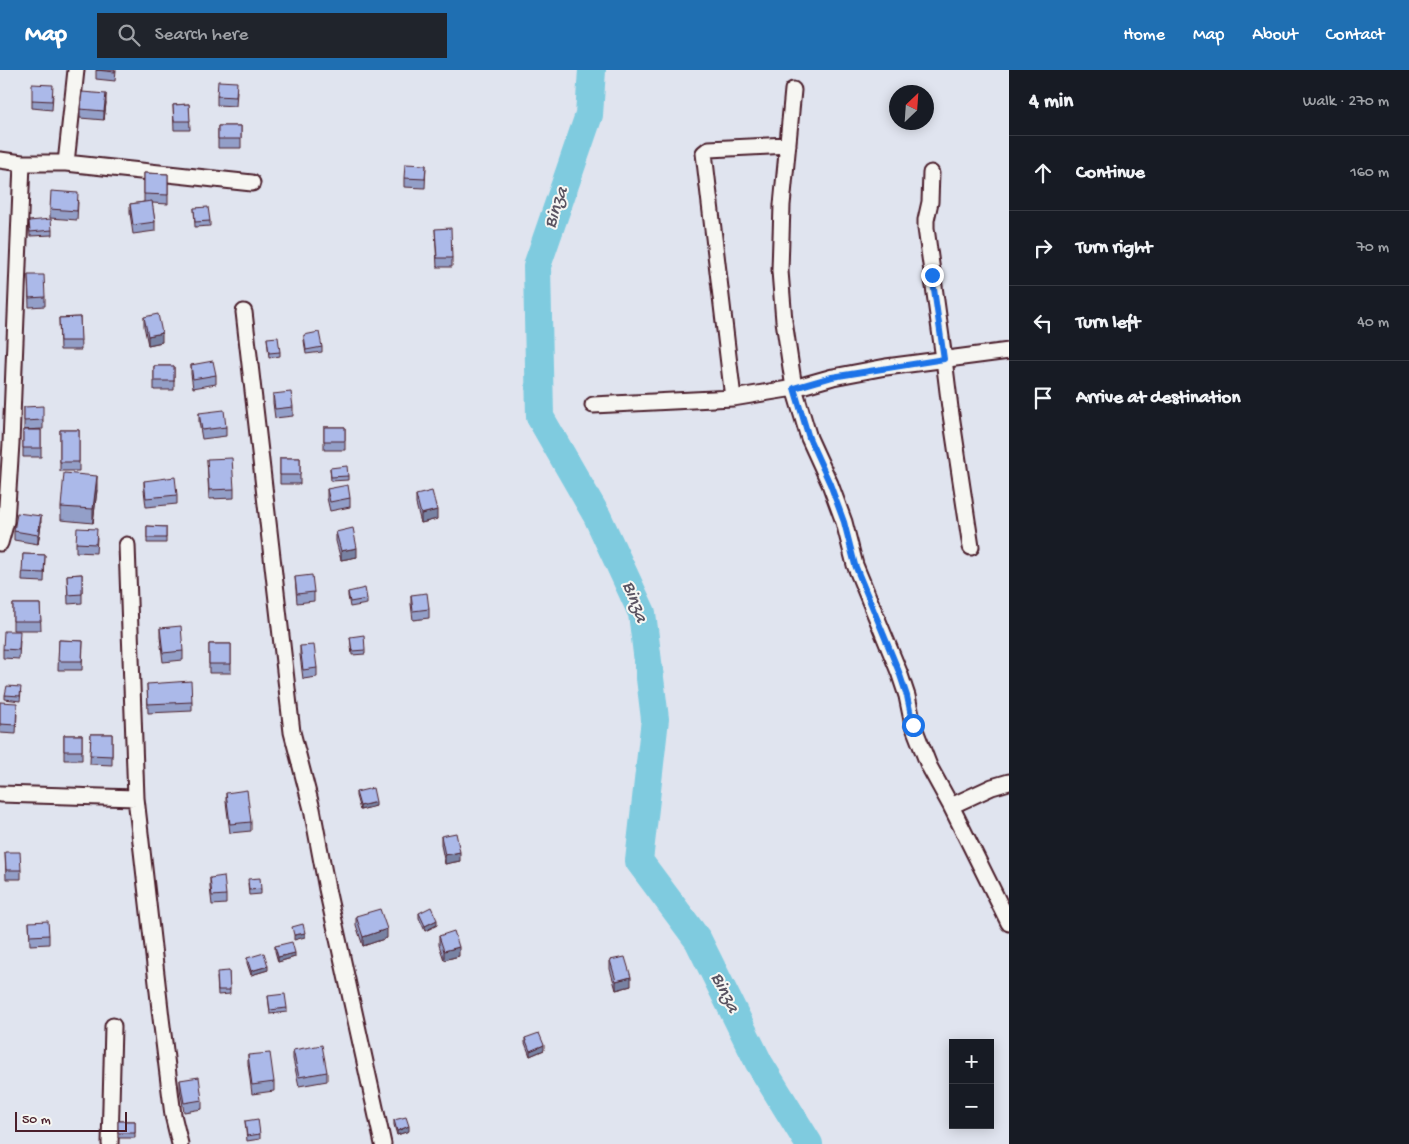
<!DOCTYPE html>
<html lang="en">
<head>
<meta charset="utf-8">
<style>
  body { margin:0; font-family:"Gochi Hand",sans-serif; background:#20242c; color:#f1f3f6 }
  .controls { position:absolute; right:15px; bottom:15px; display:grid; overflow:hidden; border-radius:0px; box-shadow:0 2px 12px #0003 }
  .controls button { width:45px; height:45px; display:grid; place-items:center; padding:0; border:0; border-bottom:1px solid #363941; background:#171b24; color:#f1f3f6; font:25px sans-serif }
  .compass { position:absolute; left:889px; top:15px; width:45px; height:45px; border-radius:50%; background:#171b24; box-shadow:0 2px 12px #0003; rotate:25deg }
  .scale { position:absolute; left:15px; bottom:12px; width:112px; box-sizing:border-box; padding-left:5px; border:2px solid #4a1f2b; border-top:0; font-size:14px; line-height:18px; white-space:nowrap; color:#4a1f2b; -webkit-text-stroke:4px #f6f6f2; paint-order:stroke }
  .stop { position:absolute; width:15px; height:15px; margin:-11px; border:4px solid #1a73e8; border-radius:50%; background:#fff }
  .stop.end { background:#1a73e8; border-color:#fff; box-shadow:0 1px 5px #0008 }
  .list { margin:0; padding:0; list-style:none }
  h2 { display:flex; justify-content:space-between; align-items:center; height:65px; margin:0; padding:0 20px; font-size:21px }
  h2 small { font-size:16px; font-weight:400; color:#9ea1a6 }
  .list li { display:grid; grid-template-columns:32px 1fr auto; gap:15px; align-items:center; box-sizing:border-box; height:75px; padding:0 20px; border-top:1px solid #363941 }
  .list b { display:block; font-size:19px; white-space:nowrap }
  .list em { font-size:16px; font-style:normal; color:#9ea1a6 }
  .icon { flex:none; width:28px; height:28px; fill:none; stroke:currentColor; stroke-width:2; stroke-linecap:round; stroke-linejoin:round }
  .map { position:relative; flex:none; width:1009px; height:1074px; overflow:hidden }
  header { display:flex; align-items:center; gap:30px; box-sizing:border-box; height:70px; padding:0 25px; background:#1f6fb2; color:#fff }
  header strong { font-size:24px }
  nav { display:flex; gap:28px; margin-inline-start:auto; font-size:18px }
  .search { width:350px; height:45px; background:#20242c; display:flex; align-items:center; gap:12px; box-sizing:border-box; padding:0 18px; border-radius:0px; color:#9ea1a6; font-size:19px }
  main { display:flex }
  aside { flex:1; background:#171b24 }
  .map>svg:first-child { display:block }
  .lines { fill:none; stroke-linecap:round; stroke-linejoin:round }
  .river { stroke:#7fcbdf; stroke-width:28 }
  .minor-casing { stroke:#4a1f2b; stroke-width:19 }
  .minor { stroke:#f6f6f2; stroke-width:15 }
  .wall { fill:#939fc8; stroke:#4a1f2b }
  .shaded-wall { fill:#7882a3; stroke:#4a1f2b }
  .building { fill:#abb9e9; stroke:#4a1f2b }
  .route { stroke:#1a73e8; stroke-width:6 }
  .labels { text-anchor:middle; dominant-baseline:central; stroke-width:4; stroke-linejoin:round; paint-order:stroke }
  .water-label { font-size:19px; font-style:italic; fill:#5a5361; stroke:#f6f6f2 }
</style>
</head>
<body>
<header>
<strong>Map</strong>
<div class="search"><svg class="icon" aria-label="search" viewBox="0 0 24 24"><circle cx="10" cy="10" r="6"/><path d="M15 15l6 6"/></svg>Search here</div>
<nav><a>Home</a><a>Map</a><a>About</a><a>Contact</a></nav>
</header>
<main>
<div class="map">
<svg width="1009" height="1074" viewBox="0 0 1009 1074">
  <rect width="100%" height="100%" fill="#e0e4ef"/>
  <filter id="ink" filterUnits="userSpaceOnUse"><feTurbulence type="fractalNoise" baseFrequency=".02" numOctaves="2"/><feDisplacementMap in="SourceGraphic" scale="10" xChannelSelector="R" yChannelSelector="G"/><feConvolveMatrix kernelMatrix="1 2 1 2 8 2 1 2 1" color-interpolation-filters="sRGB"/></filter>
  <g filter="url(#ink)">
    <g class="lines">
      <path class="river" d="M 592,0 L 589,45 L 537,196 L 540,347 L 597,446 L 642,543 L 655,649 L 639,791 L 698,870 L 759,993 L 809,1074"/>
      <defs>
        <path id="minor" d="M 793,20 L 782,135 L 780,201 L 784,251 L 794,318 L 809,368 L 830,414 L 844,452 L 855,495 L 899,602 L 907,626 L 913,655 L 929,696 L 951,736 L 1009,853
          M 0,90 L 22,93 L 66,93 L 252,113
          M 66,93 L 76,0
          M 931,103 L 930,132 L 926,150 L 926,158 L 944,289 L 950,338 L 971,477
          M 244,242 L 292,662 L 312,739 L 327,819 L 383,1074
          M 733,328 L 704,83 L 709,79 L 788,75
          M 593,335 L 733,328 L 794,318 L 833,307 L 886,297 L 1009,281
          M 0,473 L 6,451 L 11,373 L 22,93
          M 127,475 L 136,728 L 161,948 L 173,1045 L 180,1074
          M 0,724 L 136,728
          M 951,736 L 992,717 L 1009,712
          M 110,1074 L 113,956"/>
      </defs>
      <use href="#minor" class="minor-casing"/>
      <use href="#minor" class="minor"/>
    </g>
    <path class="wall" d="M 96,0 L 116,0 L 115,11 L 96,9 Z
      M 237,21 L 236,36 L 217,35 L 217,26 Z
      M 53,24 L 52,40 L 32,38 L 32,30 Z
      M 106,33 L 104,50 L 80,48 L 80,39 Z
      M 189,34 L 190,60 L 174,60 L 173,35 Z
      M 218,56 L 241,56 L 241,78 L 218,78 Z
      M 426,95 L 425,118 L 404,117 L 404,108 Z
      M 144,103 L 168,104 L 168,134 L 152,133 L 155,152 L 155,161 L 133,164 L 130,143 L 130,134 L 144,132 Z
      M 78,132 L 77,150 L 50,148 L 50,139 Z
      M 194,138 L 210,151 L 210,156 L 195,157 Z
      M 29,151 L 52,160 L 52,165 L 30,166 Z
      M 435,159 L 452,188 L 452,197 L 437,197 Z
      M 28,205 L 45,227 L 45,236 L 29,237 Z
      M 80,247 L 81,280 L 60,280 L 59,248 Z
      M 144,247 L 162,272 L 148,275 L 144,256 Z
      M 304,265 L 322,277 L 322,282 L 306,284 L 304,270 Z
      M 267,268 L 280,282 L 280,286 L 269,288 Z
      M 191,295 L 216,305 L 216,314 L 193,318 L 191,304 Z
      M 154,296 L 174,296 L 174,320 L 154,320 Z
      M 273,324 L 293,337 L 293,346 L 275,348 L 273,333 Z
      M 24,337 L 43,350 L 43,359 L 24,360 Z
      M 199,343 L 226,357 L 226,366 L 202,369 L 199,352 Z
      M 324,357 L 345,357 L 345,380 L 324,380 Z
      M 23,360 L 41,360 L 41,387 L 23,387 Z
      M 60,360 L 79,360 L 79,401 L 60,401 Z
      M 280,388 L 300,388 L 300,414 L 280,414 Z
      M 207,389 L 234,419 L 234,428 L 209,429 Z
      M 330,398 L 348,406 L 348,410 L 331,411 Z
      M 144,411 L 177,425 L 177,434 L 146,437 L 144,420 Z
      M 327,419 L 350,428 L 350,437 L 330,441 L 327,428 Z
      M 97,420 L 93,453 L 61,450 L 61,437 Z
      M 416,425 L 437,449 L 421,453 L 416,434 Z
      M 41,455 L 38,474 L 14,470 L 14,461 Z
      M 147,456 L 166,457 L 166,473 L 147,473 Z
      M 336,462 L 357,487 L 341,490 L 336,471 Z
      M 97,468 L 96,483 L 76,482 L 76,473 Z
      M 23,484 L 45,485 L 44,512 L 22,511 Z
      M 82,504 L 82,533 L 68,534 L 67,505 Z
      M 295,507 L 314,522 L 314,531 L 297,533 Z
      M 348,522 L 367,529 L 367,534 L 350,537 L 348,526 Z
      M 411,525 L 429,539 L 429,548 L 413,550 L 411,534 Z
      M 13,534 L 40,534 L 41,560 L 13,560 Z
      M 160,558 L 183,581 L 183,590 L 163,592 L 160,567 Z
      M 350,567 L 365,580 L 365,584 L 352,585 Z
      M 20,570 L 19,589 L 3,588 L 3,579 Z
      M 59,570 L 83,571 L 82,600 L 58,600 Z
      M 209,574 L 231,574 L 231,603 L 209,603 Z
      M 300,576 L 317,598 L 317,607 L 303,609 L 300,585 Z
      M 147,614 L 192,632 L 192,641 L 148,643 Z
      M 21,622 L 20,631 L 5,629 L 5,625 Z
      M 0,632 L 17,642 L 16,664 L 0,663 Z
      M 91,664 L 112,664 L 112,695 L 90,694 Z
      M 64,665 L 82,665 L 82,690 L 64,690 Z
      M 356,722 L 376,736 L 360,740 L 356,726 Z
      M 226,723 L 251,752 L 251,761 L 230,763 L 226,732 Z
      M 441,766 L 460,791 L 445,794 L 441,775 Z
      M 5,782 L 21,800 L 21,809 L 6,809 Z
      M 210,808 L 226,825 L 226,834 L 212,835 L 210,817 Z
      M 248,813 L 261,819 L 261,824 L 249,825 Z
      M 419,843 L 437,855 L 425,861 L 419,848 Z
      M 356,846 L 387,868 L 363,876 L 356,855 Z
      M 29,852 L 49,865 L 49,874 L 30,875 Z
      M 439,866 L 459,886 L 444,890 L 439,875 Z
      M 275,876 L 295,887 L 278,892 L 275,881 Z
      M 247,888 L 268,900 L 251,905 L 247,893 Z
      M 610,890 L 631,916 L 616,920 L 610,899 Z
      M 229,901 L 230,924 L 218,925 L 217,907 Z
      M 268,926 L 287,938 L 287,942 L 270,944 Z
      M 525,968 L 544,980 L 530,986 L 525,973 Z
      M 293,980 L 327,1002 L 327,1011 L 299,1016 L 293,989 Z
      M 248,985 L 274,1012 L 274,1021 L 252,1024 L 248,994 Z
      M 180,1010 L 202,1030 L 202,1039 L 184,1042 L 180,1019 Z
      M 394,1050 L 409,1061 L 397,1065 L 394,1055 Z
      M 118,1051 L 135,1051 L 135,1068 L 118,1068 Z
      M 245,1051 L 260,1064 L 260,1069 L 247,1071 Z"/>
    <path class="shaded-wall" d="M 106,24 L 106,33 L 104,50 L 104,41 Z
      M 162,263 L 162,272 L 148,275 L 148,266 Z
      M 97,406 L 97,420 L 93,453 L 93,439 Z
      M 437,440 L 437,449 L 421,453 L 421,444 Z
      M 41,446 L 41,455 L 38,474 L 38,465 Z
      M 357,478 L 357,487 L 341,490 L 341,481 Z
      M 376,732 L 376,736 L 360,740 L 360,736 Z
      M 460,782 L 460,791 L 445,794 L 445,785 Z
      M 437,850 L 437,855 L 425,861 L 425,856 Z
      M 387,859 L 387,868 L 363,876 L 363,867 Z
      M 305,863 L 305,867 L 294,870 L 294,865 Z
      M 459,877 L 459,886 L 444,890 L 444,881 Z
      M 295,883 L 295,887 L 278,892 L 278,887 Z
      M 268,896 L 268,900 L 251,905 L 251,901 Z
      M 631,907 L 631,916 L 616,920 L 616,911 Z
      M 544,975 L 544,980 L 530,986 L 530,981 Z
      M 409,1056 L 409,1061 L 397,1065 L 397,1061 Z"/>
    <path class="building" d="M 96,0 L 115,0 L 115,2 Z
      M 218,11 L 237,12 L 236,27 L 217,26 Z
      M 32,14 L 53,15 L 52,31 L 32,30 Z
      M 82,22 L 106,24 L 104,41 L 80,39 Z
      M 189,34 L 190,51 L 174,51 L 173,35 Z
      M 218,56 L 241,56 L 241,69 L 218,69 Z
      M 405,94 L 426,95 L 425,109 L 404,108 Z
      M 144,103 L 168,104 L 168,125 L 144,124 Z
      M 51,121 L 78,123 L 77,141 L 50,139 Z
      M 152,131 L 155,152 L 133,155 L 130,134 Z
      M 208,137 L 210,151 L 195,152 L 194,138 Z
      M 51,149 L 52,160 L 30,162 L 29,151 Z
      M 451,158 L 452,188 L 437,188 L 435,159 Z
      M 28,205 L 44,205 L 45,227 L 29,228 Z
      M 158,244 L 162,263 L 148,266 L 144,247 Z
      M 80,247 L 81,271 L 60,271 L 59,248 Z
      M 319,262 L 322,277 L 306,280 L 304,265 Z
      M 278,267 L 280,282 L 269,283 L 267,268 Z
      M 213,291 L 216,305 L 193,309 L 191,295 Z
      M 154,296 L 174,296 L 174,311 L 154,311 Z
      M 291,322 L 293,337 L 275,339 L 273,324 Z
      M 43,336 L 43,350 L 24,351 L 24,337 Z
      M 224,340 L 226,357 L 202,360 L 199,343 Z
      M 324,357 L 345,357 L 345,371 L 324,371 Z
      M 23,360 L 41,360 L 41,378 L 23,378 Z
      M 60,360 L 79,360 L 79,392 L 60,392 Z
      M 232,388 L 234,419 L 209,420 L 207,389 Z
      M 280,388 L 300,388 L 300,405 L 280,405 Z
      M 347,396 L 348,406 L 331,407 L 330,398 Z
      M 64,403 L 97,406 L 93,439 L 61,437 Z
      M 175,407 L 177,425 L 146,428 L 144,411 Z
      M 348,415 L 350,428 L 330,432 L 327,419 Z
      M 432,421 L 437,440 L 421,444 L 416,425 Z
      M 17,443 L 41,446 L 38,465 L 14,461 Z
      M 147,456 L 166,457 L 166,468 L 147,468 Z
      M 77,458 L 97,459 L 96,474 L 76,473 Z
      M 353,458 L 357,478 L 341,481 L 336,462 Z
      M 23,484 L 45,485 L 44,503 L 22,502 Z
      M 82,504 L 82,524 L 68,525 L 67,505 Z
      M 312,505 L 314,522 L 297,524 L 295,507 Z
      M 365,518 L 367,529 L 350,532 L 348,522 Z
      M 427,523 L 429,539 L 413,541 L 411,525 Z
      M 13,534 L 40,534 L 41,551 L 13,551 Z
      M 181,556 L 183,581 L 163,583 L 160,558 Z
      M 4,561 L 20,561 L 19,580 L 3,579 Z
      M 364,565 L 365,580 L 352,581 L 350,567 Z
      M 59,570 L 83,571 L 82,591 L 58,591 Z
      M 209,574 L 231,574 L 231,594 L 209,594 Z
      M 314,575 L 317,598 L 303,600 L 300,576 Z
      M 191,611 L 192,632 L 148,634 L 147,614 Z
      M 7,616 L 21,617 L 20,626 L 5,625 Z
      M 0,632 L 17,633 L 16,655 L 0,654 Z
      M 91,664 L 112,664 L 112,686 L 90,685 Z
      M 64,665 L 82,665 L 82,681 L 64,681 Z
      M 373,718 L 376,732 L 360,736 L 356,722 Z
      M 247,720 L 251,752 L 230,754 L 226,723 Z
      M 456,763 L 460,782 L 445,785 L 441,766 Z
      M 5,782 L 20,782 L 21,800 L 6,800 Z
      M 224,806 L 226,825 L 212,826 L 210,808 Z
      M 260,808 L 261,819 L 249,820 L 248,809 Z
      M 431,837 L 437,850 L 425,856 L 419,843 Z
      M 380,839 L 387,859 L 363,867 L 356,846 Z
      M 48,851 L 49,865 L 30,866 L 29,852 Z
      M 303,854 L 305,863 L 294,865 L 292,857 Z
      M 454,861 L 459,877 L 444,881 L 439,866 Z
      M 292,872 L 295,883 L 278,887 L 275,876 Z
      M 264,883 L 268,896 L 251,901 L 247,888 Z
      M 625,887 L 631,907 L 616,911 L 610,890 Z
      M 229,901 L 230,920 L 218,920 L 217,902 Z
      M 285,924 L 287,938 L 270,940 L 268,926 Z
      M 539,963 L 544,975 L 530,981 L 525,968 Z
      M 322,975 L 327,1002 L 299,1007 L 293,980 Z
      M 270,983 L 274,1012 L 252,1015 L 248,985 Z
      M 199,1007 L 202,1030 L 184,1033 L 180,1010 Z
      M 406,1047 L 409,1056 L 397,1061 L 394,1050 Z
      M 258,1049 L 260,1064 L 247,1066 L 245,1051 Z
      M 118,1051 L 135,1051 L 135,1063 L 118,1063 Z"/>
  </g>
  <g class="lines" filter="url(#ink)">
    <path class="route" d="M 913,655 L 907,626 L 899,602 L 855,495 L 844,452 L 830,414 L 809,368 L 794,318 L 832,307 L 944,289 L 932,205"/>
  </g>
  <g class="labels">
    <g class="water-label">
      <text transform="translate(557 138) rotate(-71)">Binza</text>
      <text transform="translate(634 532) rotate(70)">Binza</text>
      <text transform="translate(724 923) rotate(64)">Binza</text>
    </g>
  </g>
</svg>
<div class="controls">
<button>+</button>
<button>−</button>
</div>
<svg class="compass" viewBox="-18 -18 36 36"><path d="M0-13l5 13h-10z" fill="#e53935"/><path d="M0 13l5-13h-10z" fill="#9ea1a6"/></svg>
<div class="scale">50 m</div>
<div class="stop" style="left:913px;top:655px"></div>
<div class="stop end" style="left:932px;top:205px"></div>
</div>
<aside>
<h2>4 min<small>Walk · 270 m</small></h2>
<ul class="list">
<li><svg class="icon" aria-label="ahead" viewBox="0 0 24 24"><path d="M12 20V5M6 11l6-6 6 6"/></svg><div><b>Continue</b></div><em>160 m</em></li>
<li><svg class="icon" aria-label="right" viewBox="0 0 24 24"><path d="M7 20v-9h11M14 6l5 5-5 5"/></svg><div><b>Turn right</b></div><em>70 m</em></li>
<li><svg class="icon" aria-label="left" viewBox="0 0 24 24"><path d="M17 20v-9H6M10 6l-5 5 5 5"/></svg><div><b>Turn left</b></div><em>40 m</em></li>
<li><svg class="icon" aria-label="arrive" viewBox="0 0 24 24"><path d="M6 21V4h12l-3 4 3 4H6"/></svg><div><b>Arrive at destination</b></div></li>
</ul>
</aside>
</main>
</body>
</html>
